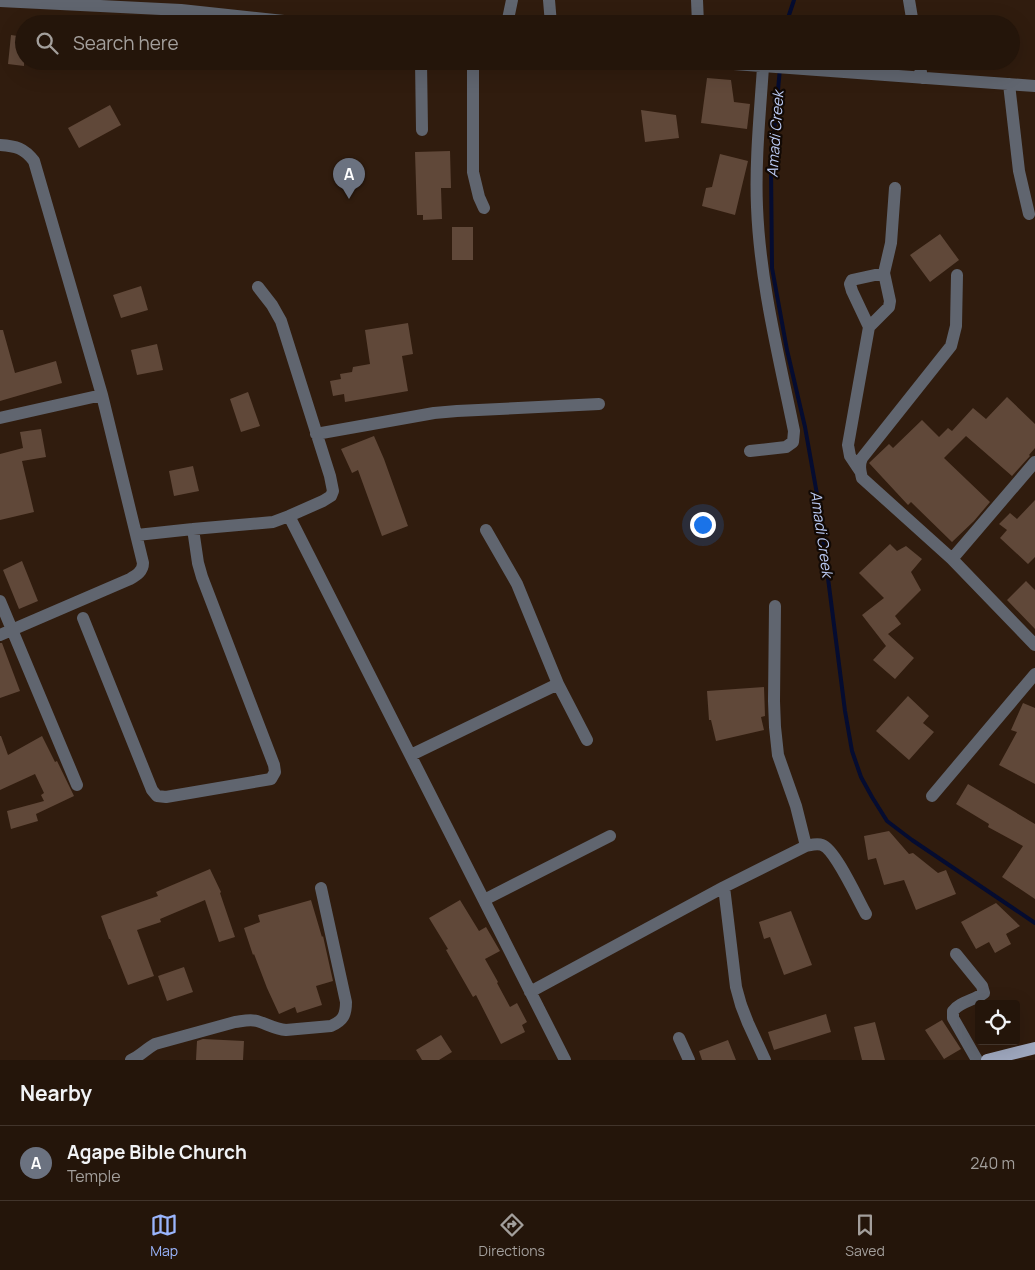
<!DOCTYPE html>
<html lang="en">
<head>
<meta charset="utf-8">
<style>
  body { margin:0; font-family:Manrope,sans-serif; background:#302218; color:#f1f3f6 }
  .controls { position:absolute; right:15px; bottom:15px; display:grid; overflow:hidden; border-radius:5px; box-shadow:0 5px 20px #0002 }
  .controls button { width:45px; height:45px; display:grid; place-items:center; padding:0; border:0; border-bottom:1px solid #41342b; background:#24150a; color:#f1f3f6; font:25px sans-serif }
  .you { position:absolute; left:702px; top:524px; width:18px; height:18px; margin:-12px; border:4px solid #fff; border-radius:50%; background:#1a73e8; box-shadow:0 0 0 8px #1a73e833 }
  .badge { display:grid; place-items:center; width:32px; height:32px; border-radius:50%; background:#9ab5fd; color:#fff; font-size:16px; font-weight:700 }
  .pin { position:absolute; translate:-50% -41px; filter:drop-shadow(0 1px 2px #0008) }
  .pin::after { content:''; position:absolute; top:26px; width:18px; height:15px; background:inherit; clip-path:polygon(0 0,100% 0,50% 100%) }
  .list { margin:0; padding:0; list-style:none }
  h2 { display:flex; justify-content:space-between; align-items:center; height:65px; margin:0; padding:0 20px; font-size:21px }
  h2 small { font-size:16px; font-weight:400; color:#a39f9c }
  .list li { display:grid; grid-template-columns:32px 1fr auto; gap:15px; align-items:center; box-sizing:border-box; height:75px; padding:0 20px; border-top:1px solid #41342b }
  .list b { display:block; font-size:19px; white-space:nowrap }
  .list p { margin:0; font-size:16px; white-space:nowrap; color:#a39f9c }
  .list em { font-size:16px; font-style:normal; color:#a39f9c }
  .icon { flex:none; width:28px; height:28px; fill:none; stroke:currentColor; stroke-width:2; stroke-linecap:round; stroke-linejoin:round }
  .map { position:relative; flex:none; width:1035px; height:1060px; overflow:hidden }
  .search { position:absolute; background:#24150a; box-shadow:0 5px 20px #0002; left:15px; right:15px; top:15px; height:55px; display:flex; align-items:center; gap:12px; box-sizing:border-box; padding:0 18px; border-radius:28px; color:#a39f9c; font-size:19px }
  .sheet { height:140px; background:#24150a }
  nav { display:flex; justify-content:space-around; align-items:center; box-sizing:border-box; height:70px; border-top:1px solid #41342b; background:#24150a; font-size:14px; color:#a39f9c }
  nav a { display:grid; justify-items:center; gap:2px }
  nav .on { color:#9ab5fd }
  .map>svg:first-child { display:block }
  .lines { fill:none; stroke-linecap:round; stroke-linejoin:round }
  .stream { stroke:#050c30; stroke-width:4 }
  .building { fill:#604839 }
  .minor { stroke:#60656f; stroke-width:12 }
  .major { stroke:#9fa8bf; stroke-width:12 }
  .labels { text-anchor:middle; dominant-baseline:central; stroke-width:4.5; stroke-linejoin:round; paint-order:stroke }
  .water-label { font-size:15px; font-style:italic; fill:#bbcbf5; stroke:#120904 }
</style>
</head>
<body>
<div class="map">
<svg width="1035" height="1060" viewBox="0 0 1035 1060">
  <rect width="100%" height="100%" fill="#301c0e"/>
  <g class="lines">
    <path class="stream" d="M 786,24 L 794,0
      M 780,68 L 771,167 L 772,268 L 787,350 L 805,427 L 818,500 L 845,711 L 852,751 L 861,777 L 872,797 L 887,821 L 912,840 L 1035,923"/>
  </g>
  <path class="building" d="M 11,35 L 24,37 L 24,66 L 8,64 Z
    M 707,78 L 731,80 L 734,102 L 750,104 L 747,129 L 701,123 Z
    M 110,105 L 121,125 L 79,148 L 68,128 Z
    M 641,110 L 676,115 L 679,138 L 645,142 Z
    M 450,151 L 451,188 L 441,188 L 442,219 L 423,220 L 423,215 L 417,215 L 415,152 Z
    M 720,154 L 748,161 L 735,215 L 702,206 L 706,188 L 712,187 Z
    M 452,227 L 473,227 L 473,260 L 452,260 Z
    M 940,234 L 959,260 L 930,282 L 910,255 Z
    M 141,286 L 148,310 L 121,318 L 113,295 Z
    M 408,323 L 413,354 L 402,356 L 408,391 L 345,402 L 344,394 L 333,396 L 330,381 L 341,379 L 340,374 L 352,372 L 353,367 L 370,364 L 365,330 Z
    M 0,330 L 3,330 L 15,373 L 56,361 L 62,383 L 0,401 Z
    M 157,344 L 163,370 L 137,375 L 131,350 Z
    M 248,392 L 260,426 L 241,432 L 230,399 Z
    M 1007,397 L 1035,424 L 1035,448 L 1029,455 L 1030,456 L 1012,476 L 966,436 L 944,458 L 990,502 L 974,521 L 952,542 L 911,502 L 908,505 L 869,463 L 889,444 L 893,448 L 922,420 L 939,437 L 948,428 L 952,431 L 973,408 L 986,419 Z
    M 41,429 L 46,457 L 22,461 L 34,512 L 0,520 L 0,454 L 23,448 L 20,432 Z
    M 374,436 L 384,459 L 408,526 L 382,536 L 358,470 L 352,473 L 341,449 Z
    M 193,466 L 199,491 L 174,496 L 169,471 Z
    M 1035,500 L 1035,557 L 1028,564 L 1000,538 L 1007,530 L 999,524 L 1010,513 L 1017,519 Z
    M 890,544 L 897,551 L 906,546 L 922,559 L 911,572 L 921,590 L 895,616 L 901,624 L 888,634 L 914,658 L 895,679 L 873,660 L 886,646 L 862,615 L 884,598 L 859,573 Z
    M 22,561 L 38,601 L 19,609 L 3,570 Z
    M 1026,581 L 1035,590 L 1035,629 L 1007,600 Z
    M 0,643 L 2,643 L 20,691 L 0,698 Z
    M 764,687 L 765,716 L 761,717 L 764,730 L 716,741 L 711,720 L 709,720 L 707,691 Z
    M 908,696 L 929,716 L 923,723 L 934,732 L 909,760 L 876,731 Z
    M 1023,703 L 1035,708 L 1035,784 L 999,765 L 1017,732 L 1011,730 Z
    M 0,736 L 1,736 L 8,755 L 42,736 L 55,762 L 57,761 L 74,796 L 36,814 L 38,821 L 11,829 L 7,811 L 44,801 L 41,795 L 44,793 L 35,774 L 0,790 Z
    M 968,784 L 1035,824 L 1035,899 L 1002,877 L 1023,846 L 988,827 L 989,824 L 956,804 Z
    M 889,831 L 909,854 L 913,853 L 938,873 L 946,870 L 956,894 L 916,910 L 904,880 L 884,885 L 876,858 L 868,860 L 864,836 Z
    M 210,869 L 221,892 L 220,893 L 235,937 L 219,942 L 205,900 L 160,919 L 161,922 L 137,930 L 154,976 L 128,985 L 110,939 L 109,939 L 101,916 L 158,896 L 156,892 Z
    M 311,900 L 322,937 L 323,936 L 333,981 L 316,986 L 322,1005 L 297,1013 L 295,1007 L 279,1014 L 267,988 L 254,954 L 253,955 L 244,928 L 260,922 L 258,915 Z
    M 460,900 L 479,931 L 486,927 L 500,951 L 485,959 L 498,982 L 497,983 L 510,1007 L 517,1003 L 527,1022 L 522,1025 L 525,1032 L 501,1044 L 476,995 L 473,997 L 446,950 L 448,949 L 429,918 Z
    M 996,903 L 1020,926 L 1006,934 L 1011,944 L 995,953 L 989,942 L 976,949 L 961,922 Z
    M 791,911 L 812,965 L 784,975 L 770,937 L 764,939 L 759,922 Z
    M 184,967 L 193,992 L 167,1001 L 158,976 Z
    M 826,1014 L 831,1032 L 774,1050 L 768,1032 Z
    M 942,1020 L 961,1049 L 944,1059 L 925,1030 Z
    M 875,1022 L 885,1060 L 862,1060 L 854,1027 Z
    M 441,1035 L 452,1052 L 439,1060 L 422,1060 L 416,1050 Z
    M 203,1039 L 244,1041 L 243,1060 L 196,1060 L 197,1041 Z
    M 728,1040 L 736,1060 L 702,1060 L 699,1051 Z"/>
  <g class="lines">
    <path class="minor" d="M 549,0 L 551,24
      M 697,0 L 698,24
      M 909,0 L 913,24
      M 0,1 L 181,10 L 312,24
      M 507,24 L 512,0
      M 421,61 L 422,130
      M 473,61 L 473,172 L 479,197 L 484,208
      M 693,61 L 1035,86
      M 919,61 L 922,78
      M 1009,84 L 1019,171 L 1029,214
      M 0,145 C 16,146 24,148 34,161 L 102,395 L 143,563 C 143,571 137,575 130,579 L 0,635
      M 957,275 L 956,326 L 951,346 L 862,458 C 859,465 860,470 862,478 L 952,559 L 1035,645
      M 869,327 L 852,291 L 850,284 L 852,280 L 884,273
      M 0,418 L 102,395
      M 316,434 L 434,413 L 457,411 L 599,404
      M 750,451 L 786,447 L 793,442 L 794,431 C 779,357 760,283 757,207 C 755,161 760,113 763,67
      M 860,471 L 850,456 L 848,445 L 869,327 L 889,307 L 890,301 L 884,273 L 891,243 L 895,188
      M 289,516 L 565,1060
      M 486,530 L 517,584 L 558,684 L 587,740
      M 137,535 L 193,529 L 273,522 L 289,516 L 323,501 L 331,496 L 333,491 L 330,476 L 281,321 L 272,305 L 258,287
      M 952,559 L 1035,462
      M 0,601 L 77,785
      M 775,606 L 774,701 L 775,727 L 778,755 L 796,806 L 806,846
      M 83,618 L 152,790 L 157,796 L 166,797 L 271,779 L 275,772 L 274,765 L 202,577 L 198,563 L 193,529
      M 411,755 L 558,684
      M 932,796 L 1035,674
      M 724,887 L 736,987 L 741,1005 L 748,1023 L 765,1060
      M 484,900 L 610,836
      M 956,954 L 982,986 L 984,993 C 975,1000 959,1002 953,1011 L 953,1018 L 977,1060
      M 530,992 L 724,887 L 806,846 C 811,845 817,843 822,845 C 835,849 858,900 866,914
      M 679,1038 L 689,1060
      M 131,1060 C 140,1056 146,1049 155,1044 L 235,1022 C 243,1021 250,1019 257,1021 C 267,1024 275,1029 286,1030 L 331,1026 C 343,1021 346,1015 346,1002 L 321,888"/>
    <path class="major" d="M 987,1060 L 1035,1048"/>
  </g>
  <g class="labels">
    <g class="water-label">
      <text transform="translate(775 134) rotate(-86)">Amadi Creek</text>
      <text transform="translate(822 534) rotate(82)">Amadi Creek</text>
    </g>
  </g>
</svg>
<div class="controls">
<button><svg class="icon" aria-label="locate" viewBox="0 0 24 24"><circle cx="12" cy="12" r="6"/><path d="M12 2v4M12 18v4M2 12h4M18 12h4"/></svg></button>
</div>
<div class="you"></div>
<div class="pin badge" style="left:349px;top:199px;background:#6b7280">A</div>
<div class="search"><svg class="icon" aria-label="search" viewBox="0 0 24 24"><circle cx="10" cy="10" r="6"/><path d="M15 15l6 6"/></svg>Search here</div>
</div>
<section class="sheet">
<h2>Nearby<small></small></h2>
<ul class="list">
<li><span class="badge" style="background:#6b7280">A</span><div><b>Agape Bible Church</b><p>Temple</p></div><em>240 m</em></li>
</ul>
</section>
<nav>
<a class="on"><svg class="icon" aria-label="map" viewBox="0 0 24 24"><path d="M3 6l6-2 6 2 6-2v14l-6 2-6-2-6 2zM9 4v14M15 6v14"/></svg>Map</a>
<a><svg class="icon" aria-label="directions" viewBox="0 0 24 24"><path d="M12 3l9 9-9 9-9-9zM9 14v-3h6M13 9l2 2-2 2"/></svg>Directions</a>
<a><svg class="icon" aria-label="saved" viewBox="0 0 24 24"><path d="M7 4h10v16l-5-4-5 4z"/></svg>Saved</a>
</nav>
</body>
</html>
